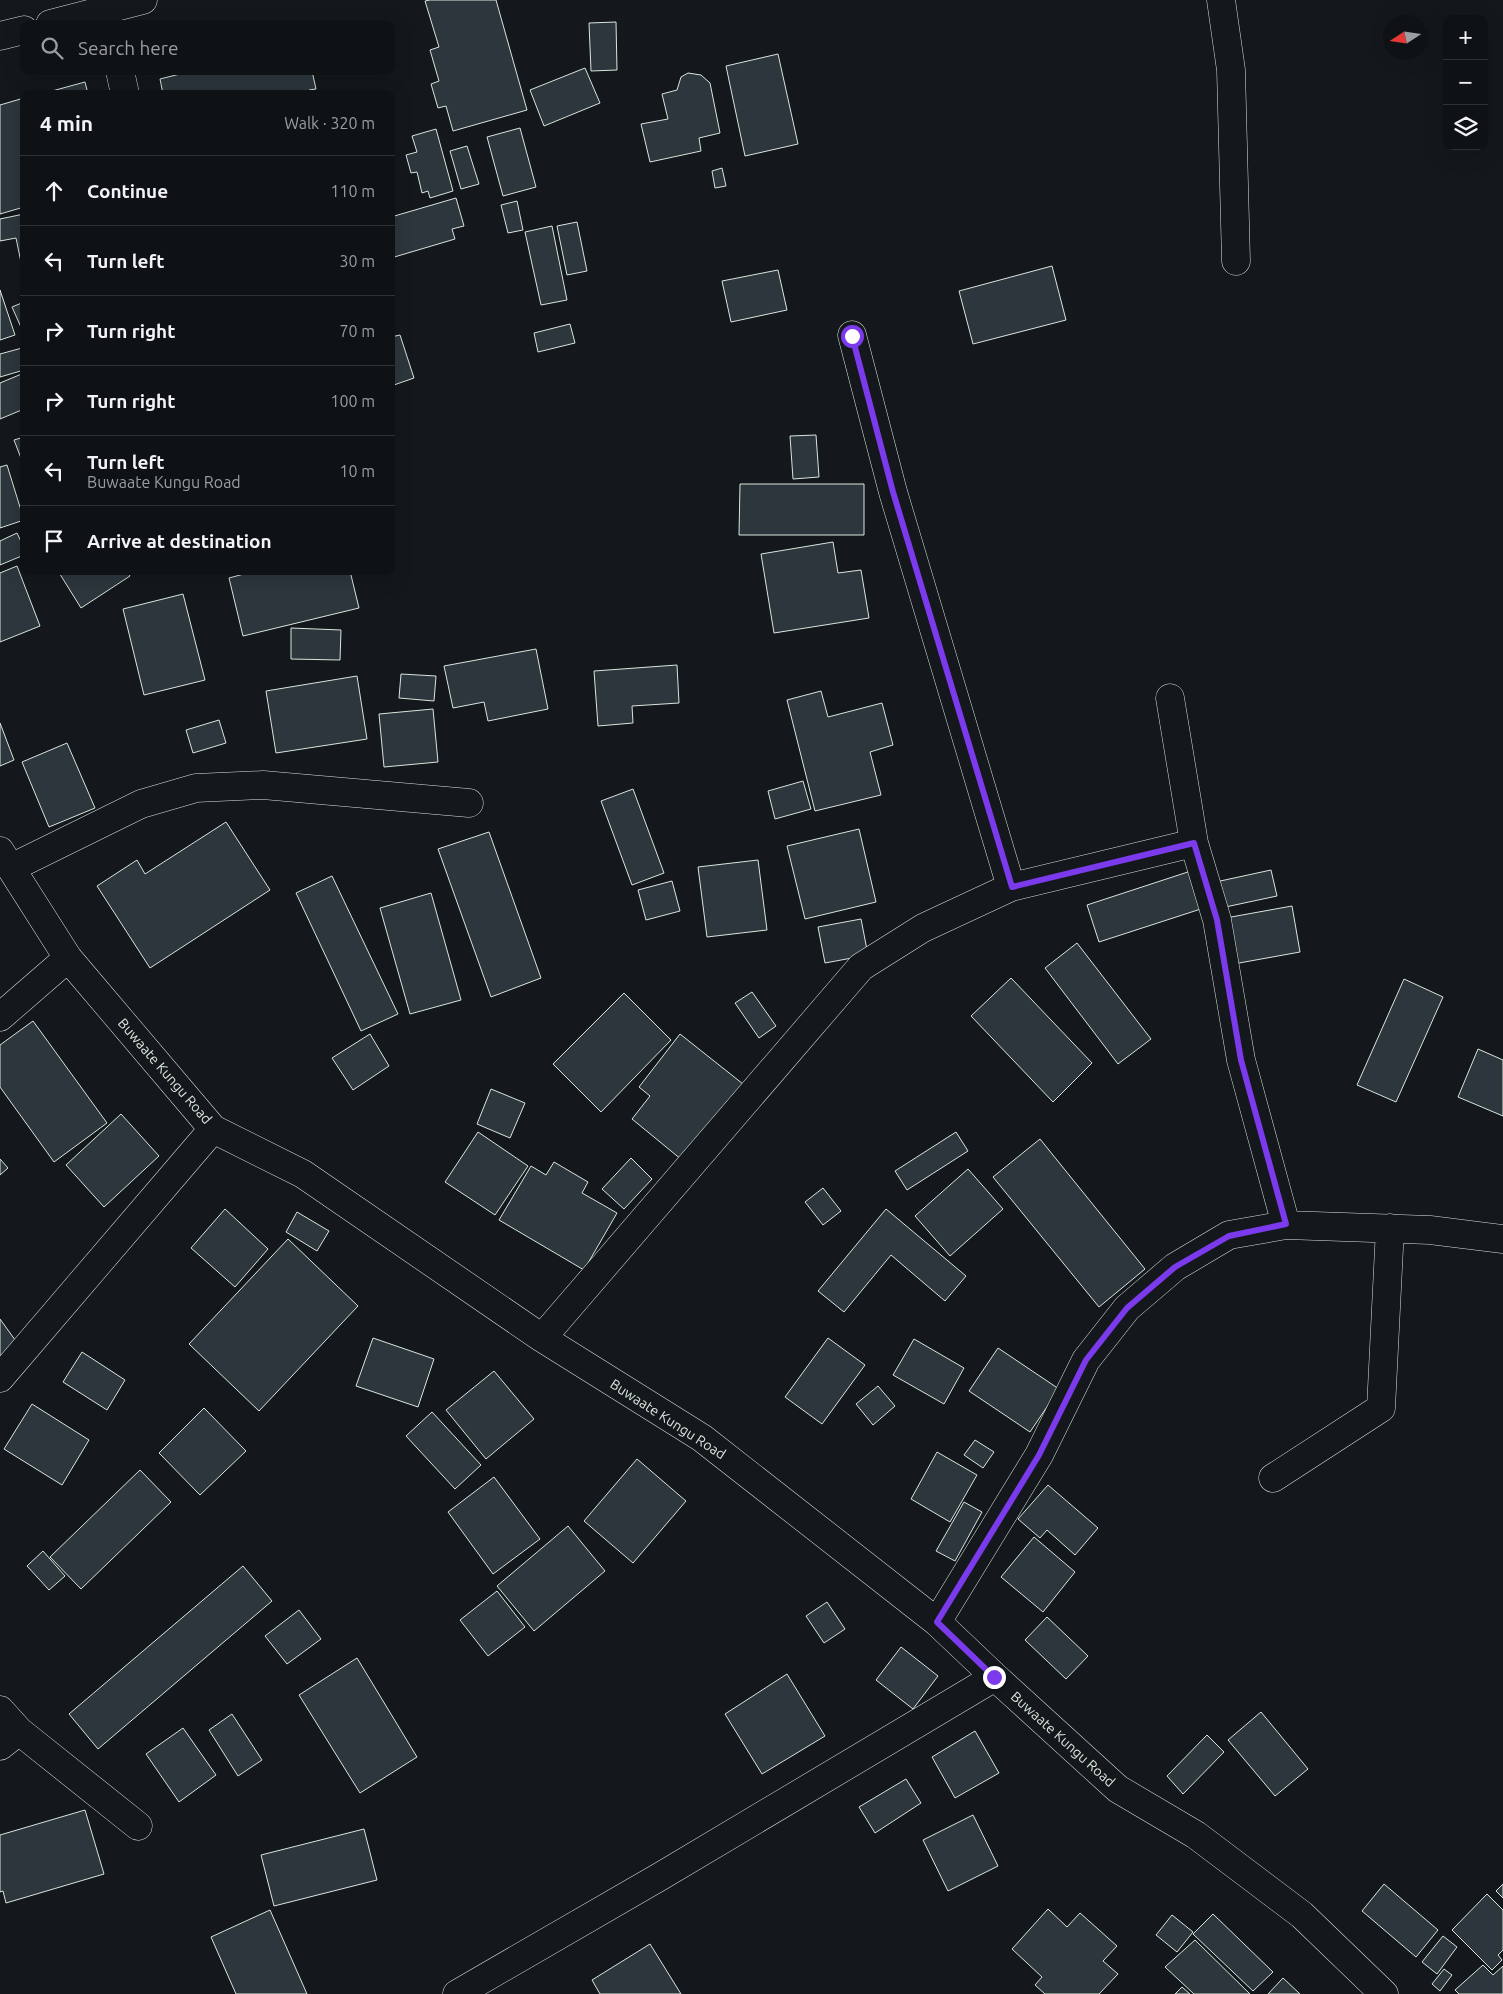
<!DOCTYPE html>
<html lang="en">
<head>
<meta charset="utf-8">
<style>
  body { margin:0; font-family:Ubuntu,sans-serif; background:#181b1e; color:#f1f3f6 }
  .controls { position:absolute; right:15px; top:15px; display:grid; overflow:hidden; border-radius:10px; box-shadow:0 5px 20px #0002 }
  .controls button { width:45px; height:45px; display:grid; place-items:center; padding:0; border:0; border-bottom:1px solid #2f3234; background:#0f1215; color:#f1f3f6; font:25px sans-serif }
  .compass { position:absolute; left:1383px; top:15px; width:45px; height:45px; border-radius:50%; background:#0f1215; box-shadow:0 5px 20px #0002; rotate:258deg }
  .stop { position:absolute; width:15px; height:15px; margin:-11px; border:4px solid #7c3aed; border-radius:50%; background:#fff }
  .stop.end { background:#7c3aed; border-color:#fff; box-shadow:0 1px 5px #0008 }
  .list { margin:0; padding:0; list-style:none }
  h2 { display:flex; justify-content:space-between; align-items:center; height:65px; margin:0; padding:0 20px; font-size:21px }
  h2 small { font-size:16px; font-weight:400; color:#9b9ea0 }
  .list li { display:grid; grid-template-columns:32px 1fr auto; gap:15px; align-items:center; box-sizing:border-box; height:70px; padding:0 20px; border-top:1px solid #2f3234 }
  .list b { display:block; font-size:19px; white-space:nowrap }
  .list p { margin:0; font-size:16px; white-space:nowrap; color:#9b9ea0 }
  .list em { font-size:16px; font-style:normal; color:#9b9ea0 }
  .icon { flex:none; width:28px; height:28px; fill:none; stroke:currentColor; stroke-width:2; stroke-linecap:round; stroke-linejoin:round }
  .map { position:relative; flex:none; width:1503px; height:1994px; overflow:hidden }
  .search { position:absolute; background:#0f1215; box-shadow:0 5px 20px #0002; left:20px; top:20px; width:375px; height:55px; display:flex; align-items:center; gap:12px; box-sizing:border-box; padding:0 18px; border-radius:10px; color:#9b9ea0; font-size:19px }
  .panel { position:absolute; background:#0f1215; box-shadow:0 5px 20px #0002; left:20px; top:90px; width:375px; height:485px; border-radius:10px }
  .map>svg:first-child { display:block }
  .building { fill:#2c363c; stroke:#d8e6dc }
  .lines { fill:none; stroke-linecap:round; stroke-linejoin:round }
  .minor-casing { stroke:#d8e6dc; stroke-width:29 }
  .minor { stroke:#14181c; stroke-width:28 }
  .route { stroke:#7c3aed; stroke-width:6 }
  .labels { text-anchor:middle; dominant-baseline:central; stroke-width:4; stroke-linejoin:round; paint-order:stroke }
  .street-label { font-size:14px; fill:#d8e6dc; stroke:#14181c }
</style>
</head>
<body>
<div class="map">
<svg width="1503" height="1994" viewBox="0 0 1503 1994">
  <rect width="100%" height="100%" fill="#14181c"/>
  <path class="building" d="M 430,0 L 496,0 L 527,110 L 453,131 L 446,106 L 438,108 L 431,84 L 439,81 L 430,50 L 439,47 L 425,1 Z
    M 616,22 L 617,70 L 591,71 L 589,23 Z
    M 778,54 L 798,144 L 745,156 L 726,66 Z
    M 585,68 L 600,103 L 544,126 L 530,90 Z
    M 192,71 L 312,71 L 316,89 L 309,90 L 310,94 L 163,94 L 160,79 Z
    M 688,73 L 701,75 L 710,83 L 720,133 L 699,138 L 701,151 L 650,162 L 641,124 L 668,119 L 662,94 L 677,90 L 681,77 Z
    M 85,82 L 88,94 L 53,94 L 52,91 Z
    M 24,98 L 24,207 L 0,214 L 0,105 Z
    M 520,128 L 536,187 L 503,196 L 487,137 Z
    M 436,129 L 453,191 L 430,198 L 428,191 L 422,193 L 417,172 L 411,173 L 406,155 L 417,152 L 412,136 Z
    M 467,146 L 479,184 L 461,189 L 450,151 Z
    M 722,168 L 726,186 L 715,188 L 712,171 Z
    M 456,198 L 464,226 L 452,229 L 455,239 L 391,258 L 391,217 Z
    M 517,201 L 523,230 L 508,233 L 501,205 Z
    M 24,214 L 24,277 L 16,238 L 0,241 L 0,219 Z
    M 577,222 L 587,271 L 567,275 L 557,226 Z
    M 552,226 L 567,300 L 541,305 L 525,232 Z
    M 1052,266 L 1066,320 L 973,344 L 959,291 Z
    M 778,270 L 787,310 L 731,322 L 722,281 Z
    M 0,290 L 15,335 L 0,340 Z
    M 24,302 L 24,334 L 12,307 Z
    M 570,324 L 575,343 L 538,352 L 534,333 Z
    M 400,335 L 414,378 L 391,386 L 391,337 Z
    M 22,348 L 24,354 L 24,370 L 0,377 L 0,354 Z
    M 24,373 L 24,409 L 0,419 L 0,383 Z
    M 816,435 L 819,477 L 793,479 L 790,436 Z
    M 24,437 L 24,466 L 14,440 Z
    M 7,465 L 24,520 L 0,528 L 0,467 Z
    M 740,484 L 864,484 L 864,535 L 739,535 Z
    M 17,533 L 24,548 L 24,555 L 0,565 L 0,541 Z
    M 833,542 L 838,573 L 861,570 L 869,618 L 774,633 L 761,554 Z
    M 17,566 L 40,626 L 0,642 L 0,573 Z
    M 58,571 L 127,571 L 130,576 L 81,608 Z
    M 255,571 L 350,571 L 359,608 L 243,636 L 229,578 Z
    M 183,594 L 205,680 L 144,695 L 123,609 Z
    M 291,628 L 341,630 L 340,660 L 291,659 Z
    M 536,649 L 548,709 L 488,721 L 484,702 L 453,708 L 444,666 Z
    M 677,665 L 679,703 L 632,706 L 633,723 L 598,726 L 594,671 Z
    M 401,674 L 436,676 L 434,701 L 399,698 Z
    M 357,676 L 367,739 L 276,753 L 266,691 Z
    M 821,691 L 828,717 L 882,703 L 893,745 L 870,752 L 881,795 L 815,811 L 787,700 Z
    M 433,709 L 438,762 L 384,767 L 379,714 Z
    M 219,720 L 226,743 L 193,753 L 186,730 Z
    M 0,723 L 14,760 L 0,766 Z
    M 67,743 L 95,808 L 49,827 L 22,762 Z
    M 803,781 L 811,809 L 775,819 L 768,791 Z
    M 633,789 L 664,873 L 632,885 L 601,801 Z
    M 226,822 L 270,890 L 150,968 L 97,886 L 137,860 L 145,874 Z
    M 859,829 L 876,902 L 805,919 L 787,846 Z
    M 489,832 L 541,978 L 491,997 L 438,849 Z
    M 758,860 L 767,930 L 707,937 L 698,867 Z
    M 1197,869 L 1210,906 L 1099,942 L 1087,905 Z
    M 1271,870 L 1277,896 L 1216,909 L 1211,883 Z
    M 332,876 L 398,1014 L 361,1031 L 296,893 Z
    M 672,881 L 680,911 L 646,920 L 638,890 Z
    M 431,893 L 461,1000 L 410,1014 L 380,908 Z
    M 1292,906 L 1300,952 L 1228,965 L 1220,919 Z
    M 861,919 L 868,955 L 825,963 L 818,927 Z
    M 1077,943 L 1151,1039 L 1118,1064 L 1045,968 Z
    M 1011,978 L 1092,1063 L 1053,1102 L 971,1016 Z
    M 1404,979 L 1443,997 L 1396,1102 L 1357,1085 Z
    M 752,992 L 776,1026 L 759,1038 L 735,1003 Z
    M 624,993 L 671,1040 L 601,1112 L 553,1064 Z
    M 33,1021 L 107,1123 L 54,1162 L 0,1087 L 0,1045 Z
    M 370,1034 L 389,1066 L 353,1090 L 332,1058 Z
    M 680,1034 L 743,1084 L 682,1160 L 632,1119 L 650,1096 L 639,1087 Z
    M 1478,1049 L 1503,1060 L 1503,1116 L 1458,1097 Z
    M 491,1089 L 525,1103 L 510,1138 L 477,1124 Z
    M 121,1114 L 159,1156 L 104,1207 L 66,1165 Z
    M 478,1132 L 528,1166 L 495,1215 L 445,1182 Z
    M 956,1132 L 968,1151 L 907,1190 L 895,1171 Z
    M 1040,1139 L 1145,1269 L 1099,1307 L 993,1177 Z
    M 631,1158 L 652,1179 L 624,1209 L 602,1189 Z
    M 0,1159 L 8,1168 L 0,1175 Z
    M 554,1162 L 588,1182 L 582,1193 L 617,1213 L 584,1270 L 499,1220 L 531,1166 L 546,1175 Z
    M 968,1169 L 1003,1209 L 950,1256 L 915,1216 Z
    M 823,1188 L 841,1211 L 823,1225 L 805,1202 Z
    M 225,1209 L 268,1249 L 235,1287 L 191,1248 Z
    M 886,1209 L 966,1276 L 945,1301 L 891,1255 L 844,1312 L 818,1291 Z
    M 297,1212 L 329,1231 L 317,1251 L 286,1232 Z
    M 288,1239 L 358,1306 L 259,1411 L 189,1344 Z
    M 0,1319 L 18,1344 L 0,1357 Z
    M 373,1338 L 434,1359 L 418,1407 L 356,1386 Z
    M 828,1338 L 865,1365 L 822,1424 L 785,1397 Z
    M 914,1339 L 964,1368 L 944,1404 L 893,1375 Z
    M 998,1348 L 1059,1389 L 1030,1432 L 969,1391 Z
    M 82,1352 L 125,1380 L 107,1410 L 63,1382 Z
    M 494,1371 L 534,1419 L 486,1459 L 446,1410 Z
    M 878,1386 L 895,1406 L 873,1425 L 856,1404 Z
    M 32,1404 L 89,1440 L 62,1485 L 4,1449 Z
    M 204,1408 L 246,1451 L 200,1495 L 159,1453 Z
    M 432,1412 L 481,1465 L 455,1489 L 406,1436 Z
    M 975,1440 L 994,1452 L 983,1468 L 964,1455 Z
    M 937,1452 L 977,1475 L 950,1522 L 911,1499 Z
    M 637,1459 L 686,1501 L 633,1563 L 584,1521 Z
    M 140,1470 L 171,1502 L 81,1589 L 50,1557 Z
    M 494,1477 L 540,1539 L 493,1574 L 448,1512 Z
    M 1048,1485 L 1098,1528 L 1075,1555 L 1047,1530 L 1040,1538 L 1018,1519 Z
    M 964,1502 L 982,1512 L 955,1561 L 936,1551 Z
    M 568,1526 L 605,1571 L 534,1631 L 497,1586 Z
    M 1034,1537 L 1075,1572 L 1043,1612 L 1001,1577 Z
    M 43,1551 L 65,1576 L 49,1590 L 27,1566 Z
    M 243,1566 L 272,1601 L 98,1749 L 69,1714 Z
    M 497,1591 L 525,1627 L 488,1656 L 460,1620 Z
    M 827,1602 L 845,1629 L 824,1643 L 806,1616 Z
    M 299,1610 L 321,1639 L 287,1664 L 265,1636 Z
    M 1047,1617 L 1088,1656 L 1066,1679 L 1025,1640 Z
    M 901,1647 L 938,1676 L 913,1709 L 876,1680 Z
    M 357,1658 L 417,1757 L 360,1793 L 299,1695 Z
    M 787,1674 L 825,1736 L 762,1774 L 725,1714 Z
    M 1261,1712 L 1308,1769 L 1275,1796 L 1228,1740 Z
    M 232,1714 L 262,1760 L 238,1776 L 209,1730 Z
    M 183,1728 L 216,1775 L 179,1802 L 146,1754 Z
    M 975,1731 L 999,1773 L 955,1798 L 932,1757 Z
    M 1207,1735 L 1224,1752 L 1183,1794 L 1167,1776 Z
    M 906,1779 L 921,1803 L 875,1833 L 859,1807 Z
    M 85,1810 L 104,1874 L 6,1903 L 3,1891 L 0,1892 L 0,1835 Z
    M 973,1815 L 998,1866 L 948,1891 L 923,1840 Z
    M 364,1829 L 377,1880 L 274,1906 L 261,1855 Z
    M 1384,1884 L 1438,1930 L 1416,1957 L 1362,1911 Z
    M 1503,1884 L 1503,1898 L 1496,1891 Z
    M 1487,1894 L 1503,1910 L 1503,1950 L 1498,1955 L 1502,1960 L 1492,1970 L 1452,1930 Z
    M 1048,1909 L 1067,1927 L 1080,1913 L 1117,1946 L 1103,1961 L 1118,1974 L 1099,1994 L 1045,1994 L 1035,1985 L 1042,1977 L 1012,1949 Z
    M 270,1910 L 307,1994 L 236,1994 L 211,1937 Z
    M 1213,1914 L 1273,1972 L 1253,1991 L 1193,1934 Z
    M 1172,1915 L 1193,1932 L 1177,1952 L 1156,1935 Z
    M 1443,1936 L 1457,1947 L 1437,1974 L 1422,1962 Z
    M 1195,1940 L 1250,1994 L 1194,1994 L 1165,1967 Z
    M 650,1944 L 681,1994 L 600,1994 L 592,1980 Z
    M 1483,1965 L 1493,1975 L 1503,1966 L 1503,1994 L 1459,1994 L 1455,1990 Z
    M 1444,1969 L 1452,1975 L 1440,1991 L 1432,1984 Z
    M 1283,1978 L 1300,1994 L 1268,1994 Z
    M 1182,1987 L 1190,1994 L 1175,1994 Z"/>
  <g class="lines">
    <defs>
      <path id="minor" d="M 1221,0 L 1231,70 L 1236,261
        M 50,24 L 143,0
        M 0,36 L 24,30
        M 120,71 L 125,94
        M 1170,698 L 1194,843 L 1217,920 L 1241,1060 L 1286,1225
        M 0,851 L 68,958 L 213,1129 L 303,1174 L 542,1338 L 702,1438 L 937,1622 L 995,1677 L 1118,1789 L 1196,1835 L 1302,1915 L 1384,1994
        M 11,868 L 141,804 L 196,788 L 263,785 L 469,803
        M 1011,887 L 1194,843
        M 0,1017 L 68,958
        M 542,1338 L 861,967 L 923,928 L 1011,887 L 893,492 L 852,335
        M 0,1378 L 213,1129
        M 1273,1478 L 1381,1408 L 1390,1228
        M 937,1622 L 1039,1455 L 1086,1360 L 1127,1308 L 1175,1267 L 1229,1235 L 1286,1225 L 1430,1230 L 1503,1239
        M 0,1710 L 19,1731 L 0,1746
        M 19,1731 L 138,1826
        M 457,1994 L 661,1876 L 995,1677"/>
    </defs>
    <use href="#minor" class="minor-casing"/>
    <use href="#minor" class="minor"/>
  </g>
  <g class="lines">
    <path class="route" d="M 852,336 L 893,492 L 1012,887 L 1194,843 L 1217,920 L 1241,1060 L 1286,1224 L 1229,1236 L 1175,1267 L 1127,1308 L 1086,1360 L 1039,1455 L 937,1622 L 994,1677"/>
  </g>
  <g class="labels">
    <g class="street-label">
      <text transform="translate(165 1071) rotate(49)">Buwaate Kungu Road</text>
      <text transform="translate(668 1419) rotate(33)">Buwaate Kungu Road</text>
      <text transform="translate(1063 1739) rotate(42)">Buwaate Kungu Road</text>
    </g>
  </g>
</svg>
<div class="controls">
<button>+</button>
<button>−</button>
<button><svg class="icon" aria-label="layers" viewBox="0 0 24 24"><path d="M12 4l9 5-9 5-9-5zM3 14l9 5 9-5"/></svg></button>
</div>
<svg class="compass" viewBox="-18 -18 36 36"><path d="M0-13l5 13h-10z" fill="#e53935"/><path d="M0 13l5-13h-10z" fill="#9b9ea0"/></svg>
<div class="stop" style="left:852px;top:336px"></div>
<div class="stop end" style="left:994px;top:1677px"></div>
<div class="search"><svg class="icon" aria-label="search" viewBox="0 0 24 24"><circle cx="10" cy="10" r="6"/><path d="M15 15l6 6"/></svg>Search here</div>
<section class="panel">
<h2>4 min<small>Walk · 320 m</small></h2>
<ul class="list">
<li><svg class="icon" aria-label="ahead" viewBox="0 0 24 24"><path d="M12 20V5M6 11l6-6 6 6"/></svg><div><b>Continue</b></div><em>110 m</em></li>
<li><svg class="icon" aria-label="left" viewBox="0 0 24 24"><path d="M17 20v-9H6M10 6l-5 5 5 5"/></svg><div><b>Turn left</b></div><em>30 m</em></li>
<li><svg class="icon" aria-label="right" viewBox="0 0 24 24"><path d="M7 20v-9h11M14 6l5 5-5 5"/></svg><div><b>Turn right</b></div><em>70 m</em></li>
<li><svg class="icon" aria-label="right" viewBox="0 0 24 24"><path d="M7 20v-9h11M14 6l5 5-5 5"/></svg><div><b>Turn right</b></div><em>100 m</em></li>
<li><svg class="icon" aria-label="left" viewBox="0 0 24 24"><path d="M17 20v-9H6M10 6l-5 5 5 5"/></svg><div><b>Turn left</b><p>Buwaate Kungu Road</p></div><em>10 m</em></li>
<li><svg class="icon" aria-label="arrive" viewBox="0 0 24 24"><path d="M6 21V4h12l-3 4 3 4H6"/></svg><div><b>Arrive at destination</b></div></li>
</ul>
</section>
</div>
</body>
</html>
